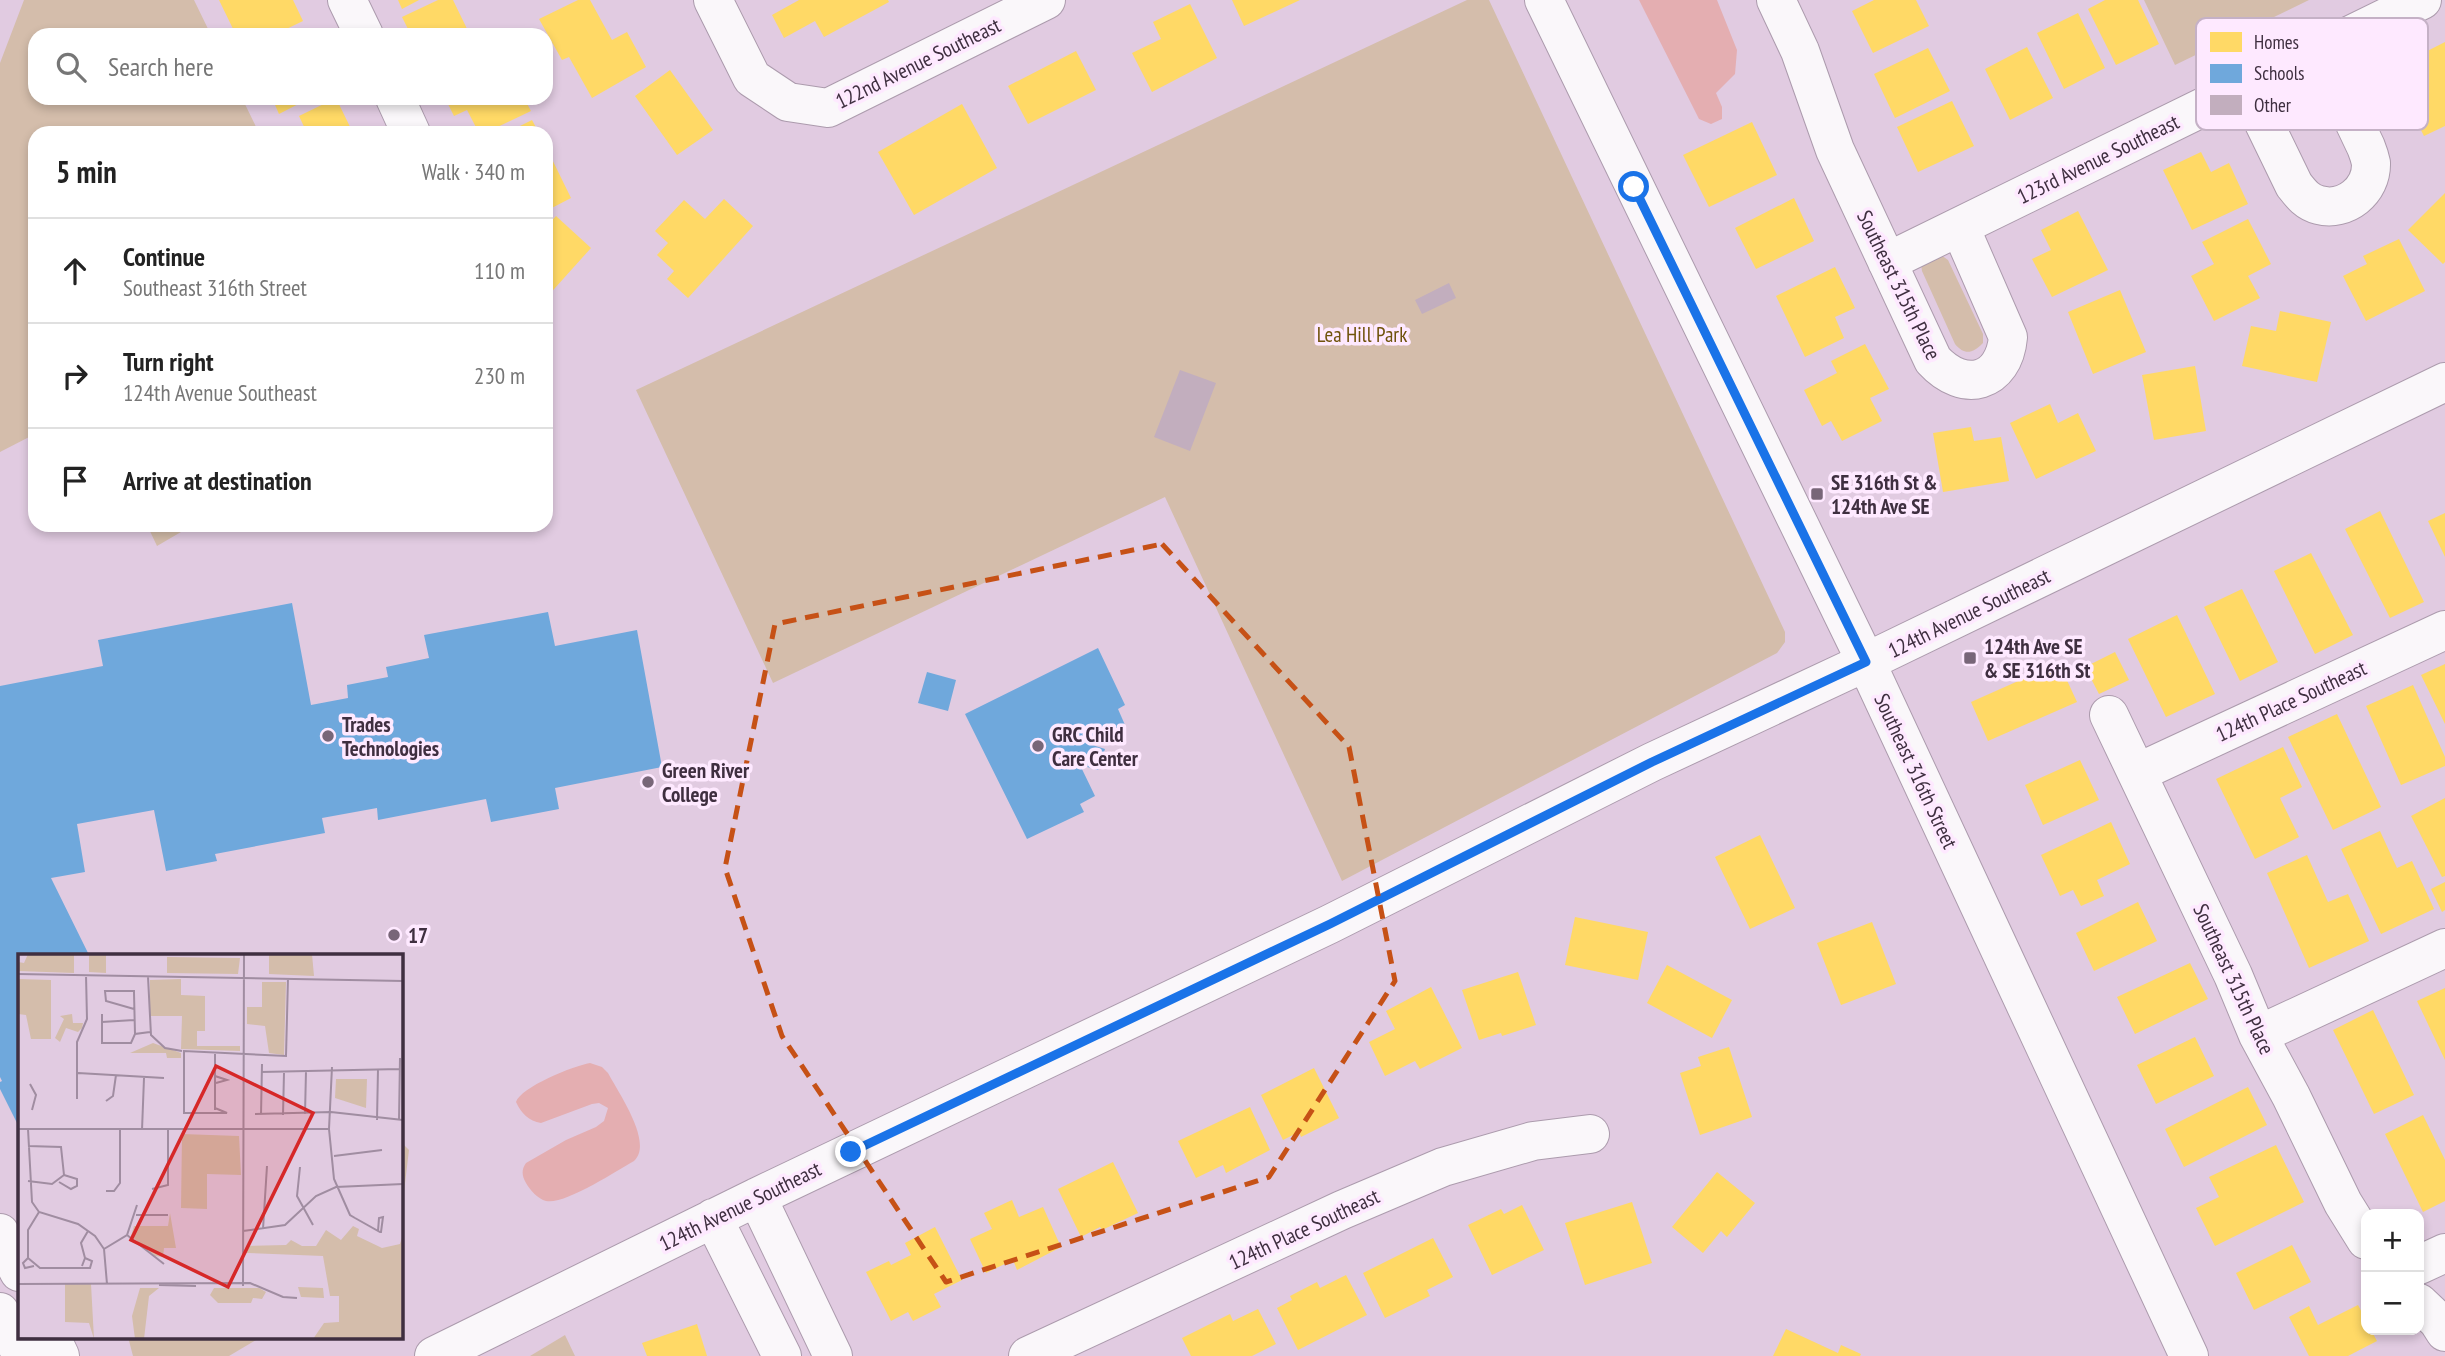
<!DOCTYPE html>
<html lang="en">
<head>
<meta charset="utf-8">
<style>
  body { margin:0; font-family:"PT Sans Narrow",sans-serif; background:#f2f2f2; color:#222 }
  .controls { position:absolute; right:21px; bottom:21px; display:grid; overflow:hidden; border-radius:14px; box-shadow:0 4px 10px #0003 }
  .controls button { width:63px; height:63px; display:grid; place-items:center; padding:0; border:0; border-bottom:2px solid #e0e0e0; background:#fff; color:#222; font:35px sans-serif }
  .stop { position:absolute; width:21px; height:21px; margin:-16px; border:5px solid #1a73e8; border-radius:50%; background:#fff }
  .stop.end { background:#1a73e8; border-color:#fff; box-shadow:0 2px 7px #0008 }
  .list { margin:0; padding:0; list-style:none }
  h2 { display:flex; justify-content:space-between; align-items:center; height:91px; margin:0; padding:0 28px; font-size:30px }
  h2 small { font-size:23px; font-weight:400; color:#767676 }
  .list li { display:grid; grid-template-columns:46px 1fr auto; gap:21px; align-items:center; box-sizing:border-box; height:105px; padding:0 28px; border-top:2px solid #e0e0e0 }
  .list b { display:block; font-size:26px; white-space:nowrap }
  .list p { margin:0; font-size:23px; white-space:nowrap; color:#767676 }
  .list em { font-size:23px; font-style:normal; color:#767676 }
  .icon { flex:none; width:38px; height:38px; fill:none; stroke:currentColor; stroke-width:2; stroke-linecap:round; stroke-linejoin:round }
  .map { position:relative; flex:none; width:2445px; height:1356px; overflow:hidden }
  .search { position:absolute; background:#fff; box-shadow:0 4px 10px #0003; left:28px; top:28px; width:525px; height:77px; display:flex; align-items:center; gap:18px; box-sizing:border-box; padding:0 24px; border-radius:21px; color:#767676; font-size:26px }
  .panel { position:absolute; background:#fff; box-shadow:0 4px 10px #0003; left:28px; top:126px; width:525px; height:406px; border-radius:21px }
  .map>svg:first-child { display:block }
  .green { fill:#d4bdab }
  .water { fill:#e4aeb1 }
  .homes { fill:#ffd966 }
  .schools { fill:#6fa8dc }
  .building { fill:#c2aebe }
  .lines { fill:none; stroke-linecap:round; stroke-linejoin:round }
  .minor-casing { stroke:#ac9bad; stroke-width:40 }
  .minor { stroke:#faf7fa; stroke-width:38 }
  .route { stroke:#1a73e8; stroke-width:9 }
  .marked { fill:none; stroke:#c65116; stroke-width:5; stroke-dasharray:14 9; stroke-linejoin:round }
  .poi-dot { fill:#786678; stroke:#fee9ff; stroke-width:2.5 }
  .labels { text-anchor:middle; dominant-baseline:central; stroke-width:7; stroke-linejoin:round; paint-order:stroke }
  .street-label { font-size:21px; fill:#3f2f40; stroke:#fee9ff }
  .park-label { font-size:21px; fill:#6f530c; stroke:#fee9ff }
  .poi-label { font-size:21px; font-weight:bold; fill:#3f2f40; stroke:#fee9ff; text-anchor:start }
  .inset-road { fill:none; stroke:#a08da1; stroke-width:2 }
  .view { fill:#d62828; fill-opacity:0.15; stroke:#d62828; stroke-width:3.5 }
  .inset-edge { fill:none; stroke:#3f2f40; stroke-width:3.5 }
  .key { fill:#fee9ff; stroke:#c5b1c6; stroke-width:2 }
  .key-label { font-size:19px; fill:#3f2f40 }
</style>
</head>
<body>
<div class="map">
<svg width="2445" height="1356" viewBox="0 0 2445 1356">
  <rect width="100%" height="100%" fill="#e1cbe1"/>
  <path class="green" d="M 24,0 L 194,0 L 211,35 L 35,35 L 35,98 L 242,98 L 259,133 L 35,133 L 35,434 L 0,452 L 0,63 Z
    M 1467,0 L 1489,0 L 1785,632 L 1785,642 L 1777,653 L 1342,881 L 1165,497 L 773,683 L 636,390 Z
    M 2144,0 L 2309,0 L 2175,65 Z
    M 1941,255 L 1948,260 L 1983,334 L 1983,343 C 1973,353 1965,356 1955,344 L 1922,271 L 1921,264 Z
    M 147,525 L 193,525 L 157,546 Z
    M 401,1142 L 409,1150 L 403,1200 L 401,1202 Z
    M 565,1335 L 575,1356 L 530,1356 Z
    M 128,1337 L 261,1337 L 229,1356 L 133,1356 Z"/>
  <path class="water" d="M 1639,0 L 1717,0 L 1737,50 L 1735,74 L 1716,93 L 1722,107 L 1722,119 L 1711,124 L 1699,119 Z
    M 590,1063 L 602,1067 L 608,1073 C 618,1092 654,1143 634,1161 C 616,1171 565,1205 546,1201 C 538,1199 530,1190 526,1183 C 522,1176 521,1170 526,1163 L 566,1140 L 596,1127 L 604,1121 L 608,1108 L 599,1103 L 592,1104 L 541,1123 C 529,1121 521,1113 516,1102 C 521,1087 573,1066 590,1063 Z"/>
  <path class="homes" d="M 219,0 L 293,0 L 303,21 L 274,35 L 236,35 Z
    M 398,0 L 419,0 L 402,9 Z
    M 438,0 L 453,0 L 470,35 L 411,35 L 402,17 Z
    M 578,0 L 590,0 L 612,40 L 627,32 L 646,67 L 592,98 L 569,57 L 562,60 L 539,19 Z
    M 799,0 L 888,0 L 889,2 L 824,37 L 815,21 L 784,38 L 772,15 Z
    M 1232,0 L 1300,0 L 1244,26 Z
    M 1874,0 L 1916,0 L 1929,26 L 1873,53 L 1852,11 Z
    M 2105,0 L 2138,0 L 2159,44 L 2116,65 L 2088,9 Z
    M 1190,4 L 1217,58 L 1152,92 L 1132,53 L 1161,39 L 1153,22 Z
    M 2078,13 L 2105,68 L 2064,89 L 2037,33 Z
    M 2445,42 L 2445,126 L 2424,136 L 2390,70 Z
    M 2027,47 L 2053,98 L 2010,120 L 1985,69 Z
    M 1928,48 L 1950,91 L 1895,118 L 1874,74 Z
    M 1076,51 L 1096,90 L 1028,124 L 1008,86 Z
    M 670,70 L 713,130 L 677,155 L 635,96 Z
    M 272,98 L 310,98 L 279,114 Z
    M 336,98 L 353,133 L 307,133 L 299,116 Z
    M 445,98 L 524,98 L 531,111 L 485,133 L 479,133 L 467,110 L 454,116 Z
    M 1952,101 L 1974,146 L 1918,172 L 1897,127 Z
    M 962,104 L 997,168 L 914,215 L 878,152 Z
    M 532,120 L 539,133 L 506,133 Z
    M 1752,122 L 1777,175 L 1709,207 L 1683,155 Z
    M 546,147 L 571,198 L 546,211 Z
    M 2201,152 L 2211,172 L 2229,163 L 2248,204 L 2192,230 L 2163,170 Z
    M 2445,193 L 2445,262 L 2443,264 L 2408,230 Z
    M 1794,198 L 1814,241 L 1756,269 L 1735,228 Z
    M 724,199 L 753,226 L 688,298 L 667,279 L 674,271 L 657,255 L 668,243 L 655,231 L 684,200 L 705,219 Z
    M 2078,211 L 2108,270 L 2052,297 L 2032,259 L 2051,250 L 2041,230 Z
    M 556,216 L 591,248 L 546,298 L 546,227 Z
    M 2248,219 L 2271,264 L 2248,276 L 2260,298 L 2214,321 L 2191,276 L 2214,264 L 2202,242 Z
    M 2399,239 L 2425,291 L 2366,321 L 2343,276 L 2367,264 L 2363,256 Z
    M 1835,267 L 1855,308 L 1835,317 L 1844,338 L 1805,357 L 1776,296 Z
    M 2120,290 L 2146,352 L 2093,374 L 2068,312 Z
    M 2280,311 L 2331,322 L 2317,382 L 2242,366 L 2251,326 L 2276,331 Z
    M 1865,344 L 1889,389 L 1870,398 L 1882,421 L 1842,441 L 1831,421 L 1822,426 L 1804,390 L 1837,373 L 1831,361 Z
    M 2195,366 L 2206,431 L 2154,440 L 2142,375 Z
    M 2050,404 L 2058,423 L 2078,413 L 2096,451 L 2036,479 L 2010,423 Z
    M 1971,427 L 1974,441 L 2001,437 L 2009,481 L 1943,492 L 1933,433 Z
    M 2380,511 L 2424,602 L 2390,618 L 2345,529 Z
    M 2445,513 L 2445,557 L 2428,521 Z
    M 2311,553 L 2353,635 L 2315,654 L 2274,571 Z
    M 2242,589 L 2278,662 L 2240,681 L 2204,607 Z
    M 2177,615 L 2215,694 L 2166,717 L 2128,639 Z
    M 2115,652 L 2129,680 L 2099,694 L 2085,667 Z
    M 2059,663 L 2077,702 L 1988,741 L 1971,702 Z
    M 2445,664 L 2445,724 L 2421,675 Z
    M 2413,685 L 2445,757 L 2445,766 L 2401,785 L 2366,706 Z
    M 2337,714 L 2381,807 L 2333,830 L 2288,737 Z
    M 2283,747 L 2302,787 L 2280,798 L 2299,837 L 2255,859 L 2216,779 Z
    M 2080,760 L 2099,800 L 2043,825 L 2025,785 Z
    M 2445,798 L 2445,876 L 2442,877 L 2411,816 Z
    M 2111,822 L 2130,864 L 2097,880 L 2104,896 L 2081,906 L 2073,890 L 2060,896 L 2041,855 Z
    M 2380,831 L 2397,868 L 2412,861 L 2434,909 L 2381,934 L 2341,849 Z
    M 1760,835 L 1795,908 L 1750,929 L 1715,857 Z
    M 2307,855 L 2328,902 L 2348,894 L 2369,941 L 2309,968 L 2267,873 Z
    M 2445,882 L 2445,910 L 2442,912 L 2431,889 Z
    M 2138,902 L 2157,941 L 2094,971 L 2076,933 Z
    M 1575,917 L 1648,932 L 1638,980 L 1565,965 Z
    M 1872,922 L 1896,984 L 1841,1005 L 1817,943 Z
    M 2190,963 L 2208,999 L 2135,1034 L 2117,997 Z
    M 1667,965 L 1732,1000 L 1712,1038 L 1647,1003 Z
    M 1518,972 L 1536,1025 L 1502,1036 L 1501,1033 L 1479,1040 L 1462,990 Z
    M 1431,987 L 1462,1048 L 1420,1069 L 1415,1061 L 1385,1076 L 1369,1042 L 1395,1029 L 1386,1011 Z
    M 2445,988 L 2445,1060 L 2417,1001 Z
    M 2373,1010 L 2414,1095 L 2374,1114 L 2333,1030 Z
    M 2195,1037 L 2214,1076 L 2156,1104 L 2137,1065 Z
    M 1729,1047 L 1752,1117 L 1700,1135 L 1680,1073 L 1701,1066 L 1698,1057 Z
    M 1314,1068 L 1339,1118 L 1301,1137 L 1299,1132 L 1283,1140 L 1261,1095 Z
    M 2248,1087 L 2267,1125 L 2184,1167 L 2165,1129 Z
    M 1250,1107 L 1270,1150 L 1226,1173 L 1223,1165 L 1196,1178 L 1178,1141 Z
    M 2423,1115 L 2445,1160 L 2445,1201 L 2423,1212 L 2385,1134 Z
    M 2276,1145 L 2304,1202 L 2215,1246 L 2196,1208 L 2219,1197 L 2209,1177 Z
    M 1113,1162 L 1138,1213 L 1102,1230 L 1100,1227 L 1081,1237 L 1058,1189 Z
    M 1717,1172 L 1755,1203 L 1727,1237 L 1721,1231 L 1703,1253 L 1672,1227 Z
    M 1012,1200 L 1019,1217 L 1043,1207 L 1061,1247 L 1017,1270 L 1013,1260 L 986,1273 L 970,1239 L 992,1229 L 984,1213 Z
    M 1632,1202 L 1652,1263 L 1585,1285 L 1565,1223 Z
    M 1522,1205 L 1544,1250 L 1492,1275 L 1468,1225 L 1501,1209 L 1504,1214 Z
    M 935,1227 L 962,1280 L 934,1294 L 941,1307 L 913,1321 L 908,1312 L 891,1321 L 866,1272 L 889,1261 L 891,1265 L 911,1255 L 905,1243 Z
    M 1433,1238 L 1453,1277 L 1427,1290 L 1430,1296 L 1385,1318 L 1363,1273 Z
    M 2292,1245 L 2311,1282 L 2254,1310 L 2236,1273 Z
    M 1346,1275 L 1367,1315 L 1298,1350 L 1277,1308 L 1292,1300 L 1290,1296 L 1317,1282 L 1320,1288 Z
    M 2358,1305 L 2366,1320 L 2366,1330 L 2371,1330 L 2377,1341 L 2348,1356 L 2309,1356 L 2289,1317 L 2309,1306 L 2318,1325 Z
    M 1258,1309 L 1276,1344 L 1252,1356 L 1191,1356 L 1182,1338 L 1230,1314 L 1233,1321 Z
    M 697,1324 L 707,1356 L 647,1356 L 642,1343 Z
    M 1786,1329 L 1838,1353 L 1841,1345 L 1861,1354 L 1860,1356 L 1773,1356 Z"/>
  <path class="schools" d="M 292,603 L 311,705 L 348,698 L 347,685 L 388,677 L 386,667 L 429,658 L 424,635 L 548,612 L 555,646 L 637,630 L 662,767 L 555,788 L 559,809 L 491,822 L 486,799 L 378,820 L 377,808 L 322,818 L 325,833 L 215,854 L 217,861 L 166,871 L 154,810 L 77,824 L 85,872 L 51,878 L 89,955 L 19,955 L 19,1127 L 0,1089 L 0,1082 L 2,1081 L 0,1077 L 0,686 L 103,666 L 98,640 Z
    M 1098,648 L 1125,705 L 1118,709 L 1125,725 L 1086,743 L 1105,749 L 1098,770 L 1080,765 L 1095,796 L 1080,804 L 1084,812 L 1027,839 L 965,714 Z
    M 927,672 L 956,680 L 948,711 L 918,703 Z"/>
  <path class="building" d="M 1449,283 L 1456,298 L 1422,314 L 1415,300 Z
    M 1180,370 L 1216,383 L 1190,451 L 1154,437 Z"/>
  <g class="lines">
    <defs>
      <path id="minor" d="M 347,0 L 364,35
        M 713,0 L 752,78 L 788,102 L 828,108 L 1046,0
        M 1544,0 L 1866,662 L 2189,1356
        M 1776,0 L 1800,51 L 1835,150 L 1933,360 C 1964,394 2004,383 2008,337 L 1960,227
        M 2246,86 L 2294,185 C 2301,194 2307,202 2319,205 C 2345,212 2372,191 2371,163 C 2370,158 2368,152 2366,147 L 2320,50
        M 395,98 L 411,133
        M 1887,262 L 2422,0
        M 2109,715 L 2233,975 L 2258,1035 L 2291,1096 L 2343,1203 L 2366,1240
        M 2137,773 L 2445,630
        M 2258,1035 L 2445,948
        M 757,1197 L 833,1356
        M 713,1218 L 782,1356
        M 0,1233 L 19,1272
        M 2419,1265 L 2445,1253
        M 2419,1303 L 2438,1321 L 2445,1332
        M 0,1312 L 22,1356
        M 51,1337 L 60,1356
        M 434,1356 L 757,1197 L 1330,924 L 1652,762 L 1866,662 L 2445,382
        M 1028,1356 L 1342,1210 L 1443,1167 L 1533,1141 L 1590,1134"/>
    </defs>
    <use href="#minor" class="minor-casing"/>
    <use href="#minor" class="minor"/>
  </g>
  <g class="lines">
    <path class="route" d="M 851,1152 L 1330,924 L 1652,762 L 1866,662 L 1634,187"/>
  </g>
  <path class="marked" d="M 1162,544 L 1349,747 L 1395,981 L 1269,1177 L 946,1282 L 782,1036 L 725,868 L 775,624 Z"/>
  <g class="poi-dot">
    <rect x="1810" y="487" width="14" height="14" rx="3.5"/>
    <rect x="1963" y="651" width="14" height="14" rx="3.5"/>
    <circle cx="328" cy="736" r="7"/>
    <circle cx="1038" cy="746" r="7"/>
    <circle cx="648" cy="782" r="7"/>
    <circle cx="394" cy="935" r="7"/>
  </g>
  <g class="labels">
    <g class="street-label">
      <text transform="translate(918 63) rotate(-26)">122nd Avenue Southeast</text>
      <text transform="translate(2098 159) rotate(-26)">123rd Avenue Southeast</text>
      <text transform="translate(1899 285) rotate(64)">Southeast 315th Place</text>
      <text transform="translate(1969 613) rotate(-26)">124th Avenue Southeast</text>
      <text transform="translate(2291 701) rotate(-25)">124th Place Southeast</text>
      <text transform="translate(1916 771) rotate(65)">Southeast 316th Street</text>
      <text transform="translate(2234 979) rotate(65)">Southeast 315th Place</text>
      <text transform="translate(740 1206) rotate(-26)">124th Avenue Southeast</text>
      <text transform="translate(1304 1229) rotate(-25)">124th Place Southeast</text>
    </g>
    <g class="park-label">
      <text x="1362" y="334">Lea Hill Park</text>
    </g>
    <g class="poi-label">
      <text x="1831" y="482">SE 316th St &amp;<tspan x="1831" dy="24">124th Ave SE</tspan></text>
      <text x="1984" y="646">124th Ave SE<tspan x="1984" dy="24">&amp; SE 316th St</tspan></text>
      <text x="342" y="724">Trades<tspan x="342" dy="24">Technologies</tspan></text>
      <text x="1052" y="734">GRC Child<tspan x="1052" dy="24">Care Center</tspan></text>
      <text x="662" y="770">Green River<tspan x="662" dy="24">College</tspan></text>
      <text x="408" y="935">17</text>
    </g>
  </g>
  <g transform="translate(18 954)">
    <rect width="385" height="385" fill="#e1cbe1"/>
    <path d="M 10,0 L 56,0 L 56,19 L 0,17 L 0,8 L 6,9 ZM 71,0 L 88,0 L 88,19 L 71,18 ZM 251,0 L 294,0 L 296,22 L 251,20 ZM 149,3 L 222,4 L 220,20 L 149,19 ZM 0,25 L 33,26 L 33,85 L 13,85 L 8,61 L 0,60 ZM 163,25 L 163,41 L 187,42 L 187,77 L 179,77 L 179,92 L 222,92 L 222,97 L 163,95 L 164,62 L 132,62 L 132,26 ZM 244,28 L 268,28 L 266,101 L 251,99 L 247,72 L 229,70 L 229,53 L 244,53 ZM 54,60 L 55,69 L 65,69 L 64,74 L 60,78 L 48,74 L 42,88 L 37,84 L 46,65 L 42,62 ZM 135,89 L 163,99 L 163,104 L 149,104 L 148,99 L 112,99 ZM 318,125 L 349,125 L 348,154 L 317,144 ZM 164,180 L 221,182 L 223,221 L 189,220 L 189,255 L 163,254 ZM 152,259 L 158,294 L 146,294 L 145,303 L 137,302 L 113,282 L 116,272 L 150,272 ZM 335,272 L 341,275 L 339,282 L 364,294 L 382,290 L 385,280 L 385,385 L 295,385 L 306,369 L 321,368 L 321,342 L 312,342 L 305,302 L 229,299 L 228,292 L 268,291 L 273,286 L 284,292 L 298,292 L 308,276 L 323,286 ZM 47,330 L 73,330 L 76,385 L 71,369 L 47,368 ZM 280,333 L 305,334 L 306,344 L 283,343 ZM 122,334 L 141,334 L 131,342 L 126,385 L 117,385 L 114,362 ZM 196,334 L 241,334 L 248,338 L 244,345 L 235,344 L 233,349 L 200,349 L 192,341 Z" fill="#d4bdab"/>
    <path class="inset-road" d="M 0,20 L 385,27M 130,23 L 133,81 L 147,94 L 164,97M 116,55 L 88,47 L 87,37 L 116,37 L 116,39 L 117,80M 84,60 L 84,89 L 113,89 L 117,80 L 132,78M 84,68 L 116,66M 197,100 L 197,156M 314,113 L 311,175 L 316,225 L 332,261 L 337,264 L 362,278 L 363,278 L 365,263 L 361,264 L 360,277M 243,118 L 382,115M 60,119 L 146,124M 197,122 L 209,126 L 198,129M 12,130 L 18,141 L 14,156M 59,145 L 59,88 L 69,65 L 68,21M 88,147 L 95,142 L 98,121M 197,154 L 209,159 L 166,159 L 166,97 L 268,102 L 270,24M 237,160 L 313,158 L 385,166M 287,160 L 288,117M 243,161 L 244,110M 265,161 L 266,119M 359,166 L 360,115M 381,166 L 382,104M 0,175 L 311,175M 10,175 L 14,248 L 21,258 L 60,270 L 77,282 L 86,295 L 89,330M 124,176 L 126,124M 10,192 L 43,193 L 46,221M 316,202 L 364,196M 282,213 L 279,242 L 295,271M 10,227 L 34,230 L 46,221M 41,228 L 53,235 L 59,232 L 59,225 L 46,221M 134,235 L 150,231 L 150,176M 88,237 L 96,237 L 102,229 L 102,176M 118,261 L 150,261M 245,275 L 249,212M 225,277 L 267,271 L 298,242 L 318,233 L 385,230M 109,281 L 146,310M 86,295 L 109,281 L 119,251M 10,304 L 22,314 L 72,314 L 74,307 L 67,304M 16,312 L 7,314 L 5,309 L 10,304 L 10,276 L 21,258M 64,312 L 67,304 L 63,289 L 70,277M 0,330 L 232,329 L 265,343 L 279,344M 141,331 L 178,332M 225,332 L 226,0M 0,384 L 56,385"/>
    <path class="view" d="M 198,112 L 295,159 L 210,333 L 113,286 Z"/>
    <rect width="385" height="385" class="inset-edge"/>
  </g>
  <rect x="2196" y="18" width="232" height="112" rx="10" class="key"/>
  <rect x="2210" y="32" width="32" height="20" fill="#ffd966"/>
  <rect x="2210" y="64" width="32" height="19" fill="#6fa8dc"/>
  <rect x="2210" y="95" width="32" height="20" fill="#c2aebe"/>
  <g class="key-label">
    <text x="2254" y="49">Homes</text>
    <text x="2254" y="80">Schools</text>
    <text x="2254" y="112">Other</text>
  </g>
</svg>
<div class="controls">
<button>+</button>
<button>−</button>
</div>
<div class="stop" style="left:1634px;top:187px"></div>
<div class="stop end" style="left:851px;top:1152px"></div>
<div class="search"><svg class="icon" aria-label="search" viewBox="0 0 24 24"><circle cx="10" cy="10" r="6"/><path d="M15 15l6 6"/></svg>Search here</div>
<section class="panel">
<h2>5 min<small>Walk · 340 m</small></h2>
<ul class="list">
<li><svg class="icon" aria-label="ahead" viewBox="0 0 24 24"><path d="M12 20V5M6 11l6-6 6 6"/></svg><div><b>Continue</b><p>Southeast 316th Street</p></div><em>110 m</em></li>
<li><svg class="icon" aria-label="right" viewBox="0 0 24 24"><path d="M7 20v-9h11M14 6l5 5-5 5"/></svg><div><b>Turn right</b><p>124th Avenue Southeast</p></div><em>230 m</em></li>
<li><svg class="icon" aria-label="arrive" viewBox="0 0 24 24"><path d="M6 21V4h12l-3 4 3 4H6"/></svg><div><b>Arrive at destination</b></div></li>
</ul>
</section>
</div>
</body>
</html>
